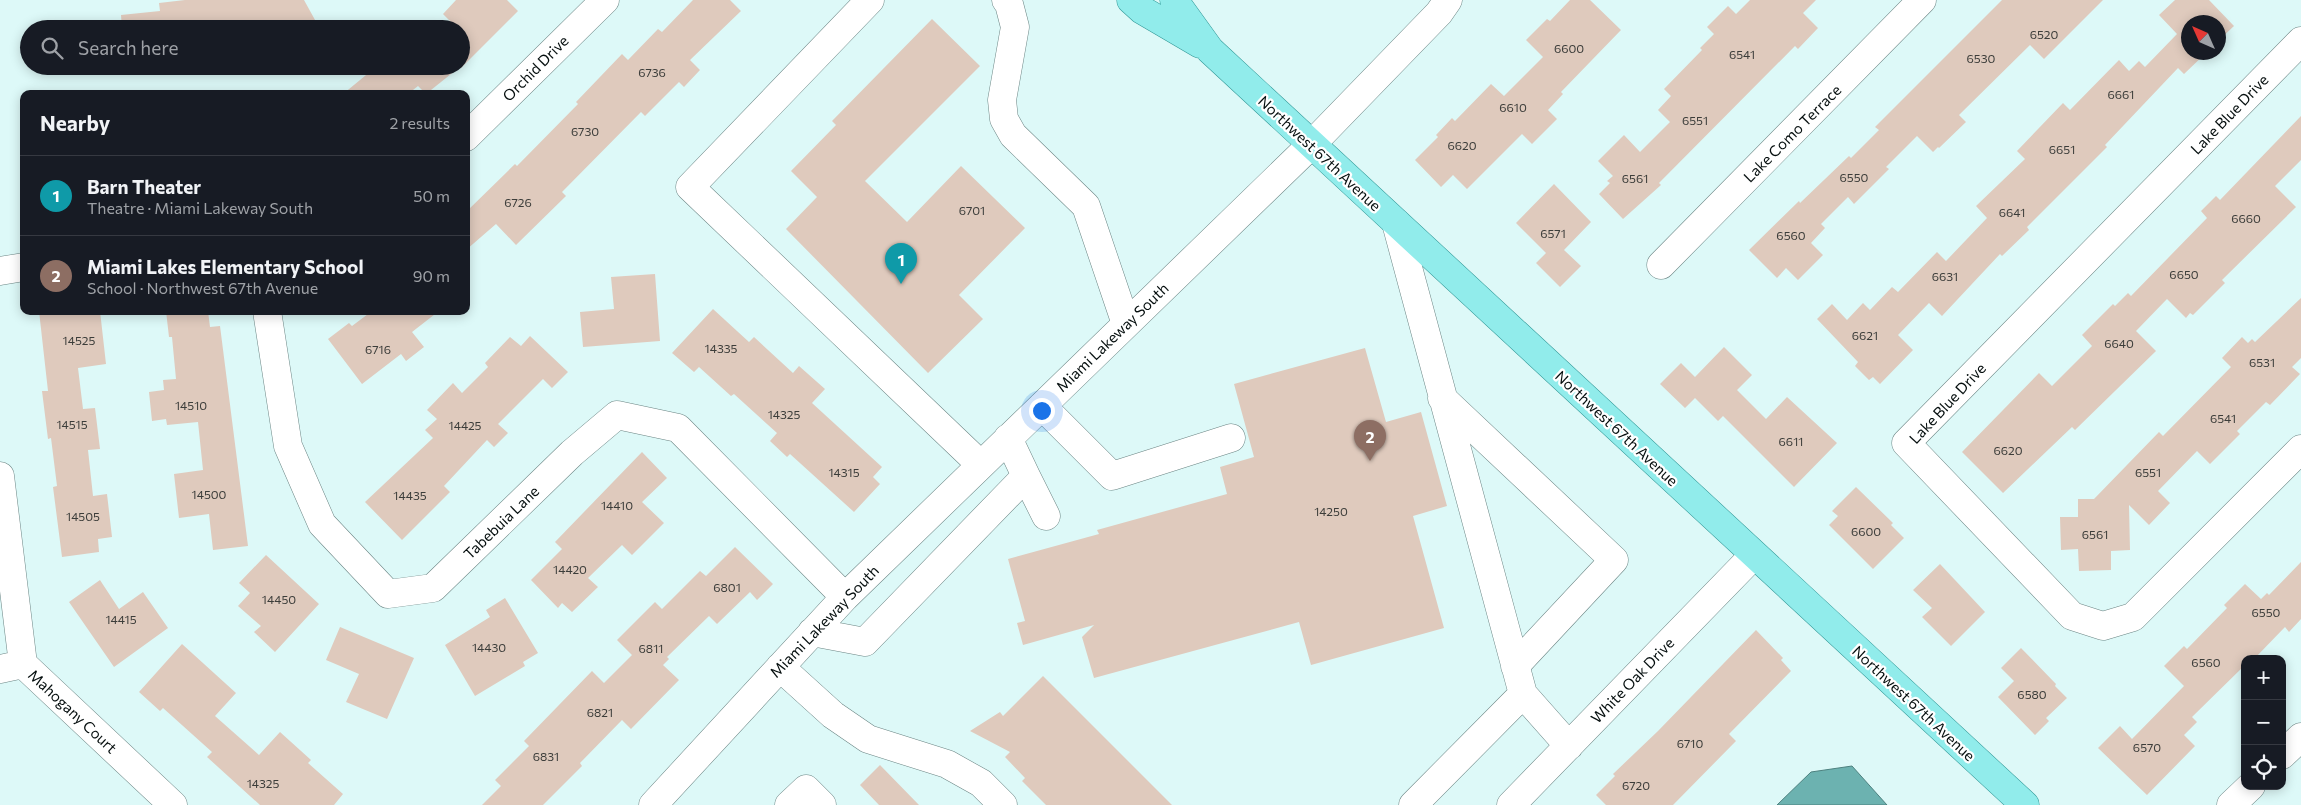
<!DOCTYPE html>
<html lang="en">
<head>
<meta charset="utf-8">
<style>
  body { margin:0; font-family:Commissioner,sans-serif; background:#242831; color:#f1f3f6 }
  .controls { position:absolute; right:15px; bottom:15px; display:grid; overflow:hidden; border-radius:10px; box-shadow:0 2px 12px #0003 }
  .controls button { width:45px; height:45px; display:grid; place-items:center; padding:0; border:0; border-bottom:1px solid #363941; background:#171b24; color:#f1f3f6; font:25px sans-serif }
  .compass { position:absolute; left:2181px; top:15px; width:45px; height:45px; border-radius:50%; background:#171b24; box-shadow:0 2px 12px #0003; rotate:315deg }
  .you { position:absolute; left:1041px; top:410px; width:18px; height:18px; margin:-12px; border:4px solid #fff; border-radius:50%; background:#1a73e8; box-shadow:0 0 0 8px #1a73e833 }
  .badge { display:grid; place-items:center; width:32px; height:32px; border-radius:50%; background:#8c9099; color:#fff; font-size:16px; font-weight:700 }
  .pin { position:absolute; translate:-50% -41px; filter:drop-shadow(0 1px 2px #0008) }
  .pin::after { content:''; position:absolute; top:26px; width:18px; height:15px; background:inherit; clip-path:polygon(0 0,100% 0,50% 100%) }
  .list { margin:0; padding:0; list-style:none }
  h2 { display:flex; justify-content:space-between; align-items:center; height:65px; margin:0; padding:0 20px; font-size:21px }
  h2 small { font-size:16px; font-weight:400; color:#9ea1a6 }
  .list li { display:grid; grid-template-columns:32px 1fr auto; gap:15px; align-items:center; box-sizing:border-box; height:80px; padding:0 20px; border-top:1px solid #363941 }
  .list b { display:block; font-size:19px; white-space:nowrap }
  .list p { margin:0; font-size:16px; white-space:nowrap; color:#9ea1a6 }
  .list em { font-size:16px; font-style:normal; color:#9ea1a6 }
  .icon { flex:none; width:28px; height:28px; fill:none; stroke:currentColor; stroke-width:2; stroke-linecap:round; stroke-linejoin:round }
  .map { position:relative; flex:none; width:2301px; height:805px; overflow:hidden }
  .search { position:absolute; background:#171b24; box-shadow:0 2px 12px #0003; left:20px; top:20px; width:450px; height:55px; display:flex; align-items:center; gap:12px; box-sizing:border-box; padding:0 18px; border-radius:28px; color:#9ea1a6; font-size:19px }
  .panel { position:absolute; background:#171b24; box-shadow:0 2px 12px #0003; left:20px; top:90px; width:450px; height:225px; border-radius:10px }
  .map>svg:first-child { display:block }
  .water { fill:#6cb2b0; stroke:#4d817f }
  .building { fill:#dfcabd }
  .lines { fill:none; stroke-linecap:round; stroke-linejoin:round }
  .minor-casing { stroke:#6b8584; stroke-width:29 }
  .major-casing { stroke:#309695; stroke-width:29 }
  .minor { stroke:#fff; stroke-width:28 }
  .major { stroke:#91eceb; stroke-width:28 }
  .labels { text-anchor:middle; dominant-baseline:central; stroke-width:4.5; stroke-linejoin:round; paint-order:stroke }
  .number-label { font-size:12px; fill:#3c3d3a }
  .street-label { font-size:15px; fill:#050e0e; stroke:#fff }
</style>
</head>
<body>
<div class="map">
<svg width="2301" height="805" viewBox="0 0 2301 805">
  <rect width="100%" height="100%" fill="#ddf9f8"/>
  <path class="water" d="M 1852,766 L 1887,805 L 1777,805 L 1811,772 Z"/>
  <path class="building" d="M 185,0 L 304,0 L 320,29 L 122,29 L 121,15 L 160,11 L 159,3 Z
    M 456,0 L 507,0 L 518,11 L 461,68 L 461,29 L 458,29 L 443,14 Z
    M 693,0 L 730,0 L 741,11 L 690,60 L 700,70 L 684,87 L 679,82 L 645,116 L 641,112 L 562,192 L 566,196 L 516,245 L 496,224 L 466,250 L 466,212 L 515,164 L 517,166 L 578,104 L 576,102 L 622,54 L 628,60 L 658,29 L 662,32 Z
    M 1570,0 L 1590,0 L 1621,30 L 1561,92 L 1563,94 L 1548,110 L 1557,119 L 1532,144 L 1522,134 L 1467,189 L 1453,175 L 1441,187 L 1415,160 L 1438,137 L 1436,135 L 1452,118 L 1455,121 L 1491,84 L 1504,96 L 1543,57 L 1526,40 L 1547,19 L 1550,21 Z
    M 1750,0 L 1816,0 L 1803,13 L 1818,28 L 1798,49 L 1795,46 L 1659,183 L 1661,185 L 1623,219 L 1599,194 L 1610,183 L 1607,181 L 1613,176 L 1598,161 L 1624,135 L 1640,152 L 1670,122 L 1658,110 L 1671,96 L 1664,89 L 1702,50 L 1700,48 L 1714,34 L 1707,27 L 1728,6 L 1736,14 Z
    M 2002,0 L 2103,0 L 2044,59 L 2030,45 L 1959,115 L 1966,122 L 1939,148 L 1938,147 L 1933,152 L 1917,136 L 1886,167 L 1889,169 L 1854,204 L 1848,197 L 1821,224 L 1825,228 L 1811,243 L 1823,255 L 1798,280 L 1786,268 L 1777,278 L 1749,250 L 1799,201 L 1800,203 L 1849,156 L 1851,158 L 1879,130 L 1875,127 Z
    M 2175,0 L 2209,0 L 2234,26 L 2218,41 L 2218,22 L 2188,22 L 2188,52 L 2207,52 L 2184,74 L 2178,68 L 2105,145 L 2107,147 L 2027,227 L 2029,230 L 2002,256 L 2000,254 L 1942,316 L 1929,303 L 1898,335 L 1913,350 L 1880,384 L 1873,377 L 1869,380 L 1855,366 L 1858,362 L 1817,319 L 1832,304 L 1847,320 L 1863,303 L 1870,310 L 1892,287 L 1898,292 L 1937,252 L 1946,261 L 1987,218 L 1976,206 L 2025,159 L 2017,151 L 2063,103 L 2070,110 L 2119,60 L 2129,71 L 2139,61 L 2145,67 L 2177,34 L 2159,15 Z
    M 932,19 L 980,66 L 865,181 L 907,222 L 961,166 L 1025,228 L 959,295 L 983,319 L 928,373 L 786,229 L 817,197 L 791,171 L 836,125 L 832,121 Z
    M 377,66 L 461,66 L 426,94 L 418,86 L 408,94 L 343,94 Z
    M 2301,116 L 2301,160 L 2275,186 L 2296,207 L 2222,280 L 2225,283 L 2193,315 L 2190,313 L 2186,318 L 2167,299 L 2136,331 L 2156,351 L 2075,430 L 2072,427 L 2003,493 L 1962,452 L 2039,373 L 2052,386 L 2092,346 L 2082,335 L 2113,304 L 2115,306 L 2128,293 L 2131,296 L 2207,218 L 2201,211 L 2216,196 L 2220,200 Z
    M 1554,184 L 1591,222 L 1564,250 L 1581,266 L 1560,287 L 1536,263 L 1546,253 L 1516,223 Z
    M 655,274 L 660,341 L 583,347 L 580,312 L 614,309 L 611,277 Z
    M 2301,298 L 2301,358 L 2292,367 L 2300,374 L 2270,405 L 2266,402 L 2237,431 L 2240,434 L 2210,464 L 2197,451 L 2158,491 L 2170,503 L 2149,525 L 2129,505 L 2130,550 L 2111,551 L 2111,570 L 2079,571 L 2078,549 L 2061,550 L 2060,517 L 2078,517 L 2078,499 L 2094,499 L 2159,432 L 2163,436 L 2231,367 L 2222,358 L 2242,337 L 2248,343 L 2252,339 L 2255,342 Z
    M 713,309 L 749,342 L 754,337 L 793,373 L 799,366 L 825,389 L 812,403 L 882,467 L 873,477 L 880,484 L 854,512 L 790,454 L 787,457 L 770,441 L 777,433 L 734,394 L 731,396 L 699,367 L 694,372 L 672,353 Z
    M 39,311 L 100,311 L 106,364 L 78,368 L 83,409 L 95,408 L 100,449 L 88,450 L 93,496 L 107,494 L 112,537 L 98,539 L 99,552 L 62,557 L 53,487 L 57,486 L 51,438 L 48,439 L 42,391 L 48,391 Z
    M 166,311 L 208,311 L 210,327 L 220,326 L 248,546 L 213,550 L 209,514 L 179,518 L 174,474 L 203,470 L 198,422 L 167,425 L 166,419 L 152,421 L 149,392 L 164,390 L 163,380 L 176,379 L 172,337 L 169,337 Z
    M 372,311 L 439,311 L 412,332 L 424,347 L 406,361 L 401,354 L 362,384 L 328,339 L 349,323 L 352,326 Z
    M 530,336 L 568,372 L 552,388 L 543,379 L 498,424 L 508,433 L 494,447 L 487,440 L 444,486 L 450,492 L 402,540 L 365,502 L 433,438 L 425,430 L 437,419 L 427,410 L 453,383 L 462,393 L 488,367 L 485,363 L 510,337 L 521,346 Z
    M 1724,347 L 1752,375 L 1737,390 L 1766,419 L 1787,397 L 1837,443 L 1794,487 L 1723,416 L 1718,421 L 1695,398 L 1685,408 L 1660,384 L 1681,363 L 1695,377 Z
    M 1365,348 L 1386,422 L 1421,412 L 1447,506 L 1413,516 L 1444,628 L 1311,665 L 1299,622 L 1094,678 L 1082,637 L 1094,625 L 1023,645 L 1017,623 L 1025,621 L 1008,559 L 1099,534 L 1097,530 L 1227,494 L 1220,467 L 1254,457 L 1234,384 Z
    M 642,452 L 667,478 L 642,502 L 664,523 L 632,555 L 622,545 L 588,578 L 598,587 L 572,612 L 562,603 L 558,608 L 531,580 L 562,549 L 555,542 Z
    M 1856,487 L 1893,523 L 1891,525 L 1904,538 L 1873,569 L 1829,525 L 1838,516 L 1832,511 Z
    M 735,547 L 773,584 L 757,600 L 750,592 L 717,624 L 709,616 L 667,657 L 669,659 L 663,665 L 679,680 L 631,729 L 622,720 L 580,763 L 582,766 L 543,805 L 482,805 L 501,786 L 495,780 L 529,746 L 524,741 L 592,671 L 604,683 L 632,655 L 617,640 L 655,602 L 662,609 L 700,571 L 706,576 Z
    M 266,555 L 319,604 L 275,652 L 254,632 L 261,626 L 238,606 L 250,593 L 239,583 Z
    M 2301,562 L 2301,619 L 2289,632 L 2285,627 L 2254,659 L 2245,659 L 2245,665 L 2192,717 L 2197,722 L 2184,735 L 2195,746 L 2147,795 L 2098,748 L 2120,726 L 2132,739 L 2184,686 L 2164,666 L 2184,646 L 2187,649 L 2227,608 L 2224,605 L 2245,584 L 2261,599 L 2267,593 L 2269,595 Z
    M 1940,564 L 1985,612 L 1951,646 L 1922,617 L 1932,608 L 1913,590 Z
    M 100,580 L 119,609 L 143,592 L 168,628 L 114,667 L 69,602 Z
    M 505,598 L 538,653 L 523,662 L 525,666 L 475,696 L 445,645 L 490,617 L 486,610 Z
    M 340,627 L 414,658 L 387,719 L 346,702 L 359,674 L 326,660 Z
    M 1756,630 L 1783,658 L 1781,660 L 1791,671 L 1729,734 L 1736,741 L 1673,805 L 1606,805 L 1596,795 L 1615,776 L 1613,774 L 1658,731 Z
    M 182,644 L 236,693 L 215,716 L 259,755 L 280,732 L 311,760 L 308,763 L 343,794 L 334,805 L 260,805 L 207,757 L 212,752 L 163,708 L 160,711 L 139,692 Z
    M 2021,648 L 2056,684 L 2055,686 L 2067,698 L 2046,718 L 2049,721 L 2035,735 L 1998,697 L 2014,681 L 2001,668 Z
    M 1043,676 L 1172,805 L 1046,805 L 1022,781 L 1025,778 L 1005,757 L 1010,752 L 970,731 L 1000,712 L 1003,716 Z
    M 880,765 L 919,805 L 879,805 L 860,785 Z"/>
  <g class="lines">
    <defs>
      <path id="minor" d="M 870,0 L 690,187 L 981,465
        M 1006,0 L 1009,4 L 1015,27 L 1002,100 L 1004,119 L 1013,135 L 1086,206 L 1126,324
        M 2301,41 L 1906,443 L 2072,616 L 2103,626 L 2133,617 L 2301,449
        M 466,137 L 605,0
        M 1396,223 L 1523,694 L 1569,746
        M 1661,265 L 1922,0
        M 0,271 L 24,267
        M 267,311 L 288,446 L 322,524 L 388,594 L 433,588 L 572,453 L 617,415 L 678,428 L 845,597
        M 1442,398 L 1614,560 L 1515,666
        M 1042,406 L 1112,476 L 1231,438
        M 0,476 L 23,664 L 173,805
        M 1026,476 L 1046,516
        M 812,632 L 865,642 L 1026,476 L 1008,438
        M 780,667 L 833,715 L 868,739 L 947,764 L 981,783 L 1003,805
        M 0,669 L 23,664
        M 2282,755 L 2301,737
        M 653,805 L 845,597 L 1311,145 L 1439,13 L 1448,0
        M 789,805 L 806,789 L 822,805
        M 1413,805 L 1523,694
        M 1511,805 L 1754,555
        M 2231,805 L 2251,786"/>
      <path id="major" d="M 1131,0 L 1142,10 L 1200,44
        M 1174,0 L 1210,50 L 2025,805"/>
    </defs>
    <use href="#minor" class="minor-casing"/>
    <use href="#major" class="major-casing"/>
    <use href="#minor" class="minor"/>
    <use href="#major" class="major"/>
  </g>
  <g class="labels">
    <g class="number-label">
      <text x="2044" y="34">6520</text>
      <text x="1569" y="48">6600</text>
      <text x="1742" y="54">6541</text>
      <text x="1981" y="58">6530</text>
      <text x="652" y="72">6736</text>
      <text x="2121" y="94">6661</text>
      <text x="1513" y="107">6610</text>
      <text x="1695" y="120">6551</text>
      <text x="585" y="131">6730</text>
      <text x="1462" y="145">6620</text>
      <text x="2062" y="149">6651</text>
      <text x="1854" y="177">6550</text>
      <text x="1635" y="178">6561</text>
      <text x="518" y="202">6726</text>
      <text x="972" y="210">6701</text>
      <text x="2012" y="212">6641</text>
      <text x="2246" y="218">6660</text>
      <text x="1553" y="233">6571</text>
      <text x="1791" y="235">6560</text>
      <text x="2184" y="274">6650</text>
      <text x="1945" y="276">6631</text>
      <text x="1865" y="335">6621</text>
      <text x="79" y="340">14525</text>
      <text x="2119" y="343">6640</text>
      <text x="721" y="348">14335</text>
      <text x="378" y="349">6716</text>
      <text x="2262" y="362">6531</text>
      <text x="191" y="405">14510</text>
      <text x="784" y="414">14325</text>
      <text x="2223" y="418">6541</text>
      <text x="72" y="424">14515</text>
      <text x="465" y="425">14425</text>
      <text x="1791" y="441">6611</text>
      <text x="2008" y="450">6620</text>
      <text x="844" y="472">14315</text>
      <text x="2148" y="472">6551</text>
      <text x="209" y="494">14500</text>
      <text x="410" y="495">14435</text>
      <text x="617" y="505">14410</text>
      <text x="1331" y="511">14250</text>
      <text x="83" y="516">14505</text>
      <text x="1866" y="531">6600</text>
      <text x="2095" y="534">6561</text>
      <text x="570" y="569">14420</text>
      <text x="727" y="587">6801</text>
      <text x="279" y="599">14450</text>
      <text x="2266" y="612">6550</text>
      <text x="121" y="619">14415</text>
      <text x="489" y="647">14430</text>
      <text x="651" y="648">6811</text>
      <text x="2206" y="662">6560</text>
      <text x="2032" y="694">6580</text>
      <text x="600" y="712">6821</text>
      <text x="1690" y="743">6710</text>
      <text x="2147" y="747">6570</text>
      <text x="546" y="756">6831</text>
      <text x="263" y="783">14325</text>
      <text x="1636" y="785">6720</text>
    </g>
    <g class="street-label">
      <text transform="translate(535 68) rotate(-45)">Orchid Drive</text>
      <text transform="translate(2229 114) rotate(-46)">Lake Blue Drive</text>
      <text transform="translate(1792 133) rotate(-45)">Lake Como Terrace</text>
      <text transform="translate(1320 153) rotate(43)">Northwest 67th Avenue</text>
      <text transform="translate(1112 337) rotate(-44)">Miami Lakeway South</text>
      <text transform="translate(1947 403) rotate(-47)">Lake Blue Drive</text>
      <text transform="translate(1617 428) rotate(43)">Northwest 67th Avenue</text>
      <text transform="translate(501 522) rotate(-44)">Tabebuia Lane</text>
      <text transform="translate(824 621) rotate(-46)">Miami Lakeway South</text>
      <text transform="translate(1632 680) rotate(-46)">White Oak Drive</text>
      <text transform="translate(1914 703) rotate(43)">Northwest 67th Avenue</text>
      <text transform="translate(73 711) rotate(43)">Mahogany Court</text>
    </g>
  </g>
</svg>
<div class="controls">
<button>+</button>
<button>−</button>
<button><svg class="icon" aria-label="locate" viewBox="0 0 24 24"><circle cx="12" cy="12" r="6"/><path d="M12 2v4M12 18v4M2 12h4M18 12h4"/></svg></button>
</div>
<svg class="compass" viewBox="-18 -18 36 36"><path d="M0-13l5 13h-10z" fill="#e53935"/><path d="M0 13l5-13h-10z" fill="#9ea1a6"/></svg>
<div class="you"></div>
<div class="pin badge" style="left:901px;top:284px;background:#0f9aa8">1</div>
<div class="pin badge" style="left:1370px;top:461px;background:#8d6e63">2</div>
<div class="search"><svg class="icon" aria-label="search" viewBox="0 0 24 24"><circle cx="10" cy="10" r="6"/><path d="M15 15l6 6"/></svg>Search here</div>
<section class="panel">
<h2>Nearby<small>2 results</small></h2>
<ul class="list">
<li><span class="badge" style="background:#0f9aa8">1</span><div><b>Barn Theater</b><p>Theatre · Miami Lakeway South</p></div><em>50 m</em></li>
<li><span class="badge" style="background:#8d6e63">2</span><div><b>Miami Lakes Elementary School</b><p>School · Northwest 67th Avenue</p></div><em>90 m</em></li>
</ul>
</section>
</div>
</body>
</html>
